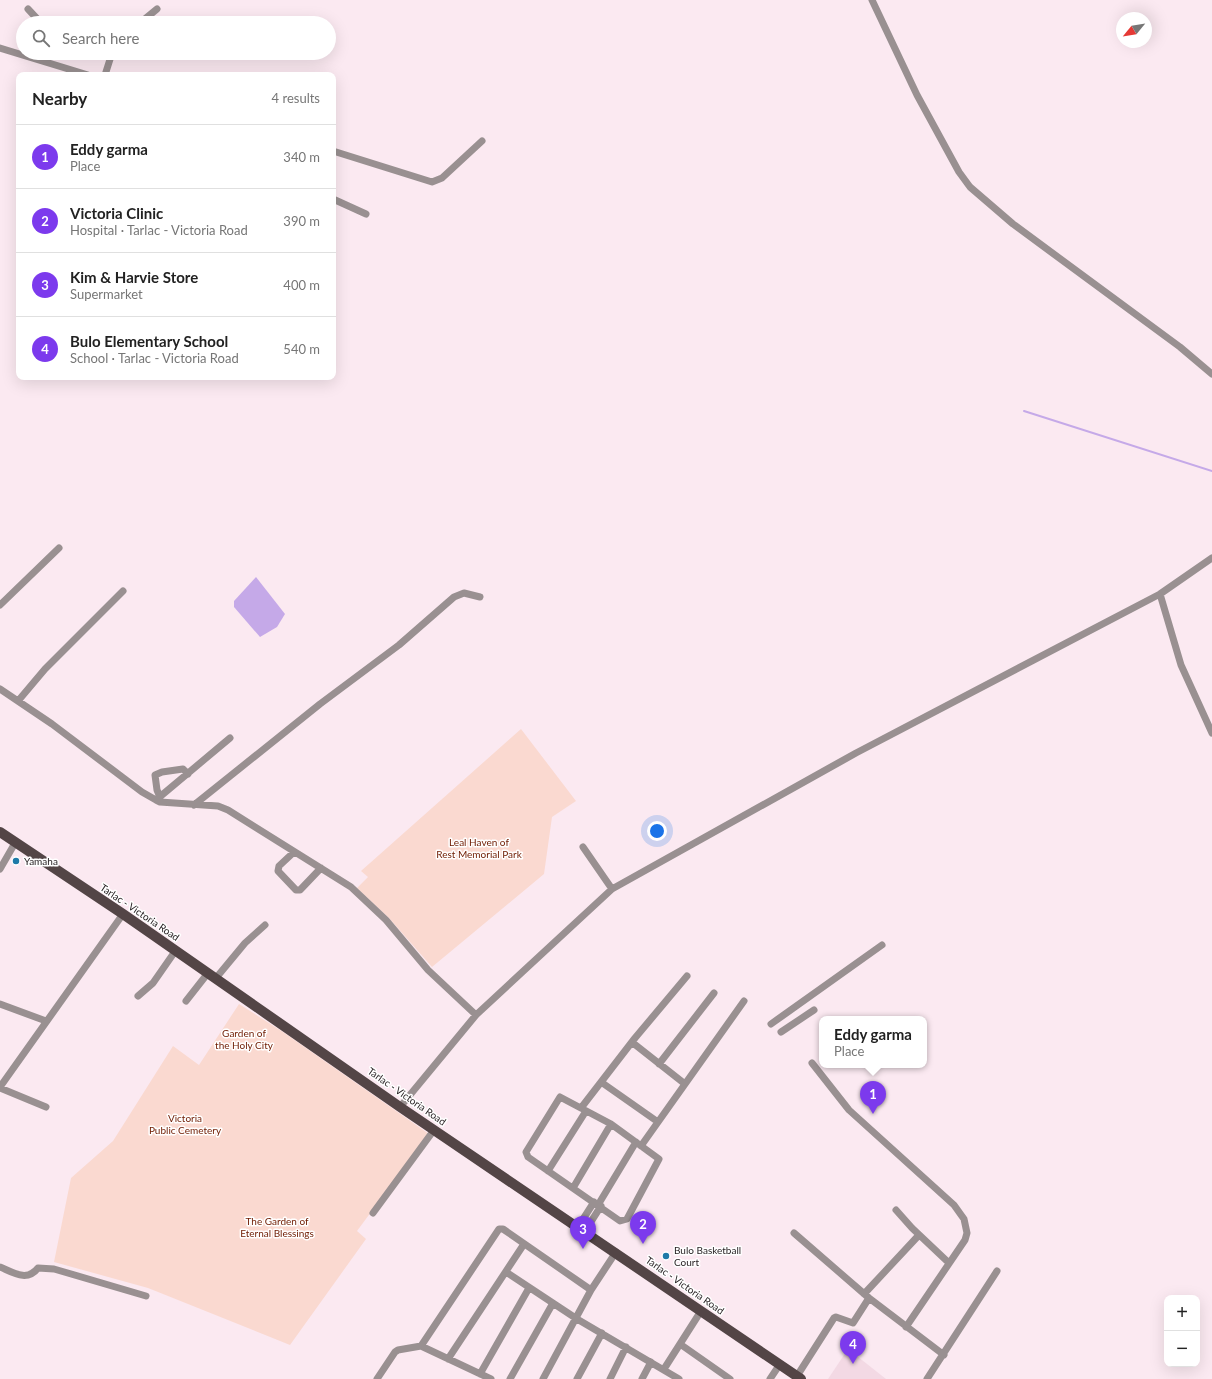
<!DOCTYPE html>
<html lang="en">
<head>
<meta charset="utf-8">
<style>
  body { margin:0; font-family:Lato,sans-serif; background:#f2f2f2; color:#222 }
  .controls { position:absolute; right:12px; bottom:12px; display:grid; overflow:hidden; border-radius:8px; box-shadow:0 4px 16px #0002 }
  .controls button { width:36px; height:36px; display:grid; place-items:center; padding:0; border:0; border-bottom:1px solid #e0e0e0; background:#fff; color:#222; font:20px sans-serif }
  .compass { position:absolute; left:1116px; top:12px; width:36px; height:36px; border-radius:50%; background:#fff; box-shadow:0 4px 16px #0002; rotate:240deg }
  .you { position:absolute; left:657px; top:831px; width:14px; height:14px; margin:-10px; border:3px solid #fff; border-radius:50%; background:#1a73e8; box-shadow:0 0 0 6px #1a73e833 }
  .badge { display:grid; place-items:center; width:26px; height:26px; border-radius:50%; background:#7c3aed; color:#fff; font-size:13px; font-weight:700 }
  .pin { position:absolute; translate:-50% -33px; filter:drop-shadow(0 1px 2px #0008) }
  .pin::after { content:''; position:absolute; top:21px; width:14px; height:12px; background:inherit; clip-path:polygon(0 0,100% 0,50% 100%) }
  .popup { position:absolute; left:819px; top:1016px; width:108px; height:52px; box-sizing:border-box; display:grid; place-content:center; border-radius:8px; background:#fff; filter:drop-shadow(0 1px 3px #0005); font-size:13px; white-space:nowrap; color:#767676 }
  .popup b { font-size:15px; color:#222 }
  .popup::after { content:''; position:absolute; left:50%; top:100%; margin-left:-8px; border:8px solid transparent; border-top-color:#fff }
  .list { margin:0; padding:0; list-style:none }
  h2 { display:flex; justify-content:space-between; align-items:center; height:52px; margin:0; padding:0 16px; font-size:17px }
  h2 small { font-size:13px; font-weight:400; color:#767676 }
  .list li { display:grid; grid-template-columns:26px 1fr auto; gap:12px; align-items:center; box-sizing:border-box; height:64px; padding:0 16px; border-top:1px solid #e0e0e0 }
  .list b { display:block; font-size:15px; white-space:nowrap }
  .list p { margin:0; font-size:13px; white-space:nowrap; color:#767676 }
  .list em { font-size:13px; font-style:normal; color:#767676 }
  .icon { flex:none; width:22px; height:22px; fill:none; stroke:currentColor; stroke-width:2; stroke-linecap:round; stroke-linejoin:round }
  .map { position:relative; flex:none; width:1212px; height:1379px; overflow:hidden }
  .search { position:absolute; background:#fff; box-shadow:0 4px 16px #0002; left:16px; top:16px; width:320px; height:44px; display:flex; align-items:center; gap:10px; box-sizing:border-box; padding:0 14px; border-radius:22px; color:#767676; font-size:15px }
  .panel { position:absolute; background:#fff; box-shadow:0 4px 16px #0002; left:16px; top:72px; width:320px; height:308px; border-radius:8px }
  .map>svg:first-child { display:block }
  .built { fill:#f3d9e4 }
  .green { fill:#fad9d0 }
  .water { fill:#c5a9e8 }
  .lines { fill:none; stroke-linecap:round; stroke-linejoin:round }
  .stream { stroke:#c5a9e8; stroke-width:2 }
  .minor { stroke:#999091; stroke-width:7 }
  .primary { stroke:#534546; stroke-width:10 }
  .poi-dot { fill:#1d7aa8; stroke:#fff; stroke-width:1.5 }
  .labels { text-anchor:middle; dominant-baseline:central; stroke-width:3; stroke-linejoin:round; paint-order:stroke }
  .park-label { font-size:10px; fill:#6f1b00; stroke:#fff }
  .poi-label { font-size:10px; fill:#231d1f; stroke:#fff; text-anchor:start }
  .street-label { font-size:10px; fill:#231d1f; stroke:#fff }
</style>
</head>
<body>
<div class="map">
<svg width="1212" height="1379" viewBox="0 0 1212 1379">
  <rect width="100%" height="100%" fill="#fbe9f1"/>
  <path class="built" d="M 848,1349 L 886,1379 L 828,1379 Z"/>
  <path class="green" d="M 521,729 L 576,801 L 552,817 L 544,874 L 432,967 L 389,918 L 357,888 L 368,877 L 361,871 Z
    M 239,1004 L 283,1032 L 429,1134 L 357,1231 L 366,1239 L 290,1345 L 148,1288 L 54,1262 L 71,1178 L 113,1141 L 173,1046 L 199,1065 Z"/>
  <path class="water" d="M 256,577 L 285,614 L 277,627 L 260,637 L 234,607 L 234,601 Z"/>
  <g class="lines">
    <path class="stream" d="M 1024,411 L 1212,471"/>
    <path class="minor" d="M 872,0 L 917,95 L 959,172 L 970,187 L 1013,224 L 1180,347 L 1212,374
      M 28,9 L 41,23
      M 140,23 L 157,9
      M 0,48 L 88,75
      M 105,75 L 112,53
      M 333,151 L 432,182 L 442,178 L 482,141
      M 333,199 L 366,214
      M 1160,594 L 1181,665 L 1212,733
      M 0,605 L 59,548
      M 0,689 L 52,724 L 142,792 L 156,800 L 160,802 L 218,806 L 228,810 L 351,887 L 386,920 L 428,970 L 476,1015
      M 18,701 L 45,669 L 123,591
      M 160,797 L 157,790 L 155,775 L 162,772 L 183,769 L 188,774
      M 156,800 L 230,738
      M 194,805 L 320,704 L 399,645 L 454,597 L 464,593 L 480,597
      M 583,847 L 612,889
      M 294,852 L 279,866 L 278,871 L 296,890 L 300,890 L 321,868
      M 0,869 L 15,843
      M 216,978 L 245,943 L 265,925
      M 138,996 L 153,983 L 176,950
      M 186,1001 L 208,973
      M 0,1004 L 46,1021
      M 771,1024 L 882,945
      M 781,1032 L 814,1010
      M 633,1043 L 685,1084
      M 812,1063 L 849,1110 L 954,1205 L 964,1219 L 967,1233 L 965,1240 L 906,1327
      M 659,1064 L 714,993
      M 601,1082 L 658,1122
      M 0,1087 L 123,914
      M 0,1088 L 46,1107
      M 560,1097 L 611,1124 L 659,1159 L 627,1219 L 620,1221 L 528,1157 L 526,1152 Z
      M 400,1107 L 476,1015 L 612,889 L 856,753 L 1160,594 L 1212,558
      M 581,1108 L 635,1038 L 687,976
      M 641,1146 L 744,1001
      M 548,1171 L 586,1111
      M 573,1188 L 611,1124
      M 598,1205 L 636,1142
      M 896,1210 L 912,1228 L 949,1263
      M 373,1213 L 434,1130
      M 578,1227 L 594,1202
      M 585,1231 L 601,1206
      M 794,1233 L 869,1298 L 944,1355
      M 0,1267 C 14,1273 27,1282 38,1268 L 54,1269 L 146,1296
      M 506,1272 L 577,1319 L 679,1379
      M 864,1294 L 919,1235
      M 680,1344 L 730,1379
      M 421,1346 L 499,1229 L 503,1229 L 591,1290
      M 448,1359 L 524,1244
      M 664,1369 L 701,1311
      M 480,1374 L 529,1288
      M 797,1376 L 834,1318 L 836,1317 L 853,1323 L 869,1298
      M 377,1379 L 395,1352 L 398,1350 L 421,1346 L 491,1379
      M 510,1379 L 553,1303
      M 543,1379 L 591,1290 L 616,1252
      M 577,1379 L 602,1333
      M 610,1379 L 626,1347
      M 642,1379 L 651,1362
      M 770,1379 L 780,1364
      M 927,1379 L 997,1271"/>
    <path class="primary" d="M 0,832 L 123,914 L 400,1107 L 801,1379"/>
  </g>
  <g class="poi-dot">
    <circle cx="16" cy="861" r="4"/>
    <circle cx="666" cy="1256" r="4"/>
  </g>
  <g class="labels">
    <g class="park-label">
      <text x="479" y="842">Leal Haven of<tspan x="479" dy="12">Rest Memorial Park</tspan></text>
      <text x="244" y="1033">Garden of<tspan x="244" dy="12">the Holy City</tspan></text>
      <text x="185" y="1118">Victoria<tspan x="185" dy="12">Public Cemetery</tspan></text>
      <text x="277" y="1221">The Garden of<tspan x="277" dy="12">Eternal Blessings</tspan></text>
    </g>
    <g class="poi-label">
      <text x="24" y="861">Yamaha</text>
      <text x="674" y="1250">Bulo Basketball<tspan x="674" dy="12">Court</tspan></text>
    </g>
    <g class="street-label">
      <text transform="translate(140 912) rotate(34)">Tarlac - Victoria Road</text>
      <text transform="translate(407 1096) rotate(35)">Tarlac - Victoria Road</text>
      <text transform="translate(685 1285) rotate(35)">Tarlac - Victoria Road</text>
    </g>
  </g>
</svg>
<div class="controls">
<button>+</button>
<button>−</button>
</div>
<svg class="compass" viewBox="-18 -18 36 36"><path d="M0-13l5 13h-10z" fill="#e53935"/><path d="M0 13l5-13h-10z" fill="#767676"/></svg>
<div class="you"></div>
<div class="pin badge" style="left:873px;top:1114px">1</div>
<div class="popup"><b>Eddy garma</b>Place</div>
<div class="pin badge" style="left:643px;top:1244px">2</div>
<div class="pin badge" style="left:583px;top:1249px">3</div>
<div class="pin badge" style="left:853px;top:1364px">4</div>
<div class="search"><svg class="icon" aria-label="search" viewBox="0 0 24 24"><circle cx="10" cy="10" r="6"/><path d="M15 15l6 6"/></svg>Search here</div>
<section class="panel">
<h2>Nearby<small>4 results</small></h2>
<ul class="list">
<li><span class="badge">1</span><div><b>Eddy garma</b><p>Place</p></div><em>340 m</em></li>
<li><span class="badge">2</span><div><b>Victoria Clinic</b><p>Hospital · Tarlac - Victoria Road</p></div><em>390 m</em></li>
<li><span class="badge">3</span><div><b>Kim &amp; Harvie Store</b><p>Supermarket</p></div><em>400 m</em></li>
<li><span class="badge">4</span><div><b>Bulo Elementary School</b><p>School · Tarlac - Victoria Road</p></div><em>540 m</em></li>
</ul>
</section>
</div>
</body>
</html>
